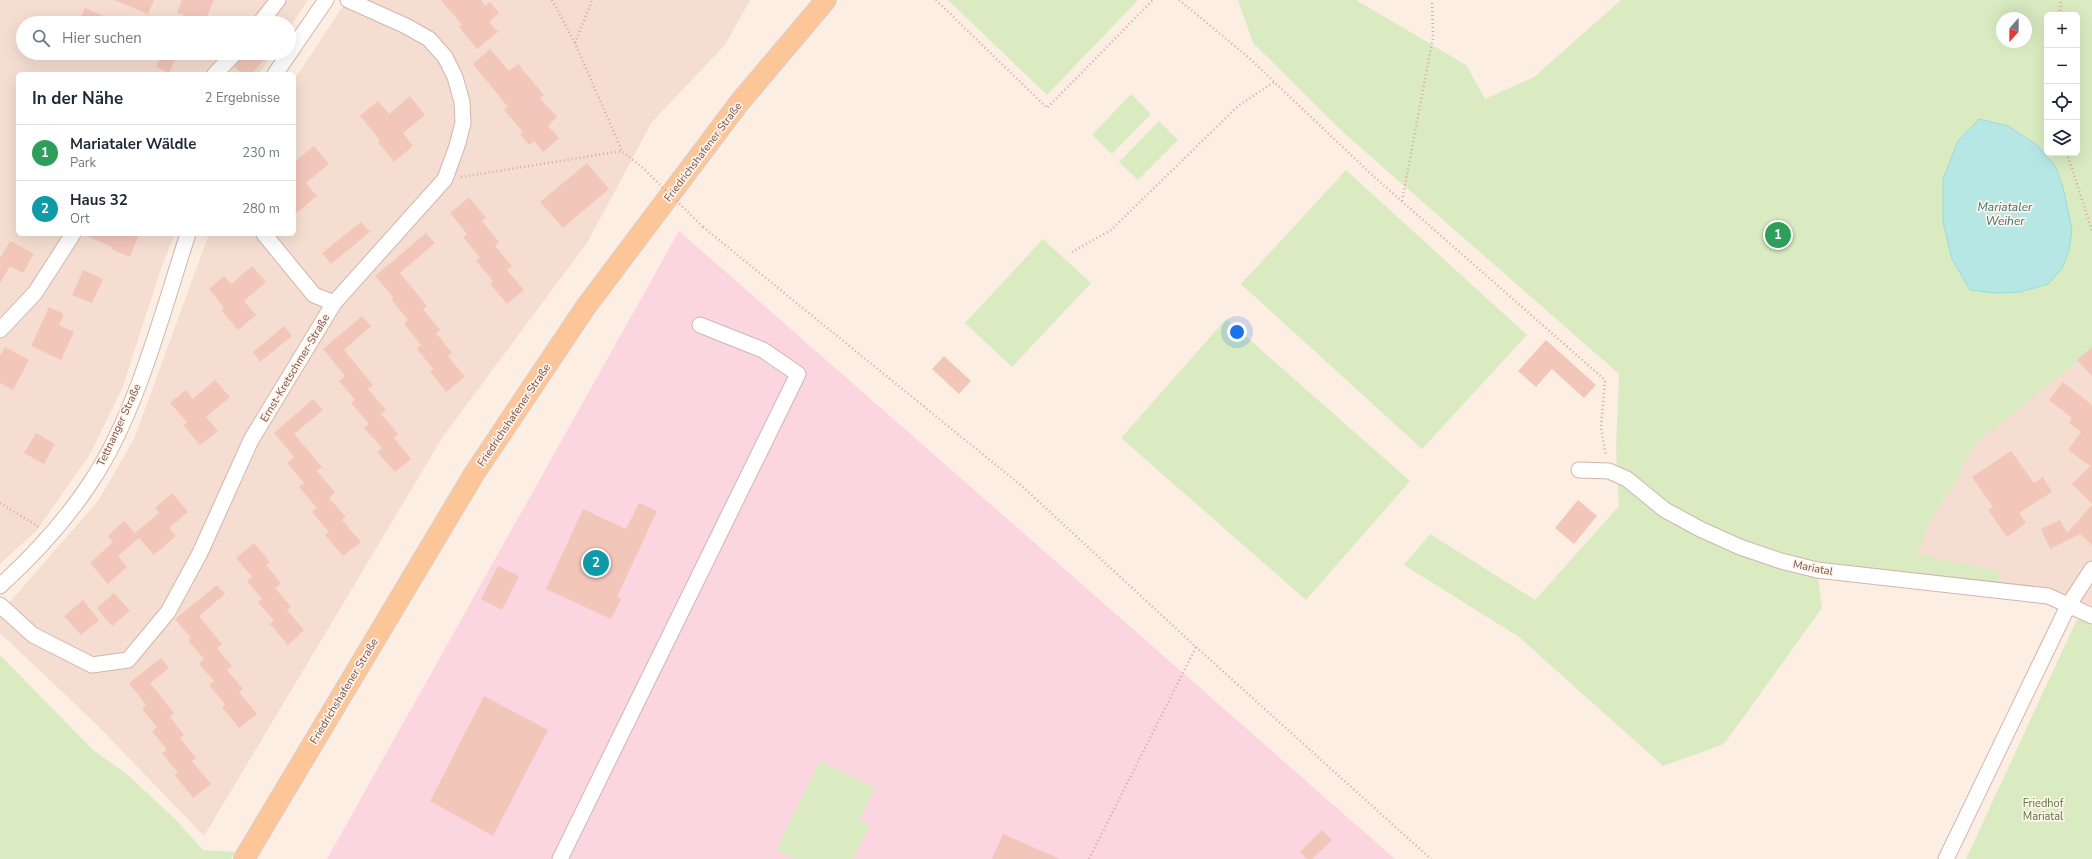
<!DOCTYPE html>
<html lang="de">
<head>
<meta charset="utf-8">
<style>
  body { margin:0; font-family:"Nunito Sans",sans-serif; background:#f6f6f7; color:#1f2937 }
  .controls { position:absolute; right:12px; top:12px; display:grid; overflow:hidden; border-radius:6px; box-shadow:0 4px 16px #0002 }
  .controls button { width:36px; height:36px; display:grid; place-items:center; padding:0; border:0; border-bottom:1px solid #e0e1e3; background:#fff; color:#1f2937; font:20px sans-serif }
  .compass { position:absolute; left:1996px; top:12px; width:36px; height:36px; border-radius:50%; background:#fff; box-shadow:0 4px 16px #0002; rotate:201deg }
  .you { position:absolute; left:1237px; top:332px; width:14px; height:14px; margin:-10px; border:3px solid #fff; border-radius:50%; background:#1a73e8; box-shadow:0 0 0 6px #1a73e833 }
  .badge { display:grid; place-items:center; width:26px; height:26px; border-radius:50%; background:#1a73e8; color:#fff; font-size:13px; font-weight:700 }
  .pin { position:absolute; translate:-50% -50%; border:2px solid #fff; box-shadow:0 1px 4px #0006 }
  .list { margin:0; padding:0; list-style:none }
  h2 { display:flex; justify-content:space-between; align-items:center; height:52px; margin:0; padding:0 16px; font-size:17px }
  h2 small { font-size:13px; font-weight:400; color:#747a83 }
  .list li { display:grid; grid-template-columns:26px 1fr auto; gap:12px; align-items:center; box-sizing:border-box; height:56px; padding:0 16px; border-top:1px solid #e0e1e3 }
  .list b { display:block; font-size:15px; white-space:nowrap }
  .list p { margin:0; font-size:13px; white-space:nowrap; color:#747a83 }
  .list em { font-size:13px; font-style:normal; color:#747a83 }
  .icon { flex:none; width:22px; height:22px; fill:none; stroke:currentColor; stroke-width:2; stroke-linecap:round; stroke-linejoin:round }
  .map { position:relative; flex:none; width:2092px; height:859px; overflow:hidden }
  .search { position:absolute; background:#fff; box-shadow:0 4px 16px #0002; left:16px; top:16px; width:280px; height:44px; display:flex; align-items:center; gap:10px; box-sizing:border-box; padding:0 14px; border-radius:22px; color:#747a83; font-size:15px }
  .panel { position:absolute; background:#fff; box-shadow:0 4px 16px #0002; left:16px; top:72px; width:280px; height:164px; border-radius:6px }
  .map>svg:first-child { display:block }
  .residential { fill:#f5ded1 }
  .medical { fill:#fbd6e1 }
  .green { fill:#daebc1; fill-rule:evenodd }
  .water { fill:#b7e7e5; stroke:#9dd9d7 }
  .building { fill:#f3c6ba }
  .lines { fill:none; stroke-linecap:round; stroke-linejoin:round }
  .minor-casing { stroke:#d0b6ac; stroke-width:17 }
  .major-casing { stroke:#d8cecc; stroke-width:22 }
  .path { stroke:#d8a99d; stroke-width:2.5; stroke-dasharray:1 3; stroke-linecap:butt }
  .minor { stroke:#fff; stroke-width:15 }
  .major { stroke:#fdc699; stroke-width:20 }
  .path-bridge { stroke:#d8a99d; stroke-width:2.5; stroke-dasharray:1 3; stroke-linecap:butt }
  .labels { text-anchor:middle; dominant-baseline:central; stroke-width:3.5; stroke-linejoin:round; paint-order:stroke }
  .street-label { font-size:11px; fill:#755048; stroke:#fff3ea }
  .park-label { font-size:11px; fill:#58763d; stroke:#fff3ea }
  .water-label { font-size:12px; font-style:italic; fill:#397473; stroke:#fff3ea }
</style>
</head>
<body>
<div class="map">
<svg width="2092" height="859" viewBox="0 0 2092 859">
  <rect width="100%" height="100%" fill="#fdeee3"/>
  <path class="residential" d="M 0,0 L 308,0 L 289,29 L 289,23 L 23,23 L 23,53 L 273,53 L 259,74 L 18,74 L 18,234 L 175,234 L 162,266 L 122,389 L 89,456 L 37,530 L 0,564 Z
    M 347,0 L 750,0 L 725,45 L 652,122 L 587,243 L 444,435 L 204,836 L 96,724 L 0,633 L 0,613 L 98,501 L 134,439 L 209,234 L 294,234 L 294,80 Z
    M 2092,345 L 2092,615 L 2000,591 L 1916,554 L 1953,472 L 2003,413 Z"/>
  <path class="medical" d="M 679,231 L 1395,859 L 327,859 Z"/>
  <path class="green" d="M 948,0 L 1138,0 L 1047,95 Z
    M 1238,0 L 1356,0 L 1466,65 L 1485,99 L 1534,77 L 1621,0 L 2092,0 L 2092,350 L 1991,431 L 1989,430 L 1969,453 L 1954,484 L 1931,520 L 1917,554 L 1998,571 L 2000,591 L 1817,570 L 1822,608 L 1724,744 L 1663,766 L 1519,637 L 1404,565 L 1430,534 L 1535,600 L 1619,506 L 1616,450 L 1619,374 L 1345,134 L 1253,43 ZM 2047,15 L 2077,15 L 2077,153 L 2047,153 ZM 2002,18 L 2026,18 L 2026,42 L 2002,42 Z
    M 1131,94 L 1151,114 L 1112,154 L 1092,135 Z
    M 1159,121 L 1178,140 L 1138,180 L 1119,162 Z
    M 1346,170 L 1527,335 L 1422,449 L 1241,284 Z
    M 1043,239 L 1091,283 L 1012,367 L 965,323 Z
    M 1226,319 L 1410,481 L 1306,600 L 1121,438 Z
    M 2077,619 L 2092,624 L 2092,859 L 1966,859 Z
    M 0,655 L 93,750 L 129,776 L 177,821 L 203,850 L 235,852 L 231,859 L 0,859 Z
    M 820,761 L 875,788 L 859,819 L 870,825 L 853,859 L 795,859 L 776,850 Z"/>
  <path class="water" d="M 1979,119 L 2008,126 L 2037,145 L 2056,167 L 2063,187 L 2072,230 L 2069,250 L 2063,267 L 2048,284 L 2020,292 L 1994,293 L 1970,290 L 1952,259 L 1943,222 L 1943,179 L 1958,141 Z"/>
  <path class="building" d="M 114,0 L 154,0 L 148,14 Z
    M 182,0 L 214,0 L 204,23 L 177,13 Z
    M 441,0 L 481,0 L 485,6 L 490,2 L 499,13 L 489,22 L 498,32 L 477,49 L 459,27 L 462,25 Z
    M 85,8 L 121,23 L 79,23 Z
    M 490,49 L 509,71 L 518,64 L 544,95 L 540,98 L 557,117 L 548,126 L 559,138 L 543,152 L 534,141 L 529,145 L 520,134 L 523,132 L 504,110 L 508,107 L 473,64 Z
    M 163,53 L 178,53 L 169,73 L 156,67 Z
    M 245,53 L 269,53 L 252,74 L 243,74 L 234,67 Z
    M 410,96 L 425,115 L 403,133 L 413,146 L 394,162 L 378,142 L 380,140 L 360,116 L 378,101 L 389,114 Z
    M 314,146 L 329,164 L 306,183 L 317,196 L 294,215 L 294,162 Z
    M 587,163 L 609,189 L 563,228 L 540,202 Z
    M 469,197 L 486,218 L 482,221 L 499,242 L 495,246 L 512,266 L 507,270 L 524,290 L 507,304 L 490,284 L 493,281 L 476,261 L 480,258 L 463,237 L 467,234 L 450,213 Z
    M 361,222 L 370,232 L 331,264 L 322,253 Z
    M 426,233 L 435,243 L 400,273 L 427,306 L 423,309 L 440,330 L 436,333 L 452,353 L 448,356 L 465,377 L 446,392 L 430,371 L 433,369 L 417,349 L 421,345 L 404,324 L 408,320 L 391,299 L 393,297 L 375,276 Z
    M 82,234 L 139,234 L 130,257 L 111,249 L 112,247 Z
    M 10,241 L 34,254 L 23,273 L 10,266 L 0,283 L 0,258 Z
    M 252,266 L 266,282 L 244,301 L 256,315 L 238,330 L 221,310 L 224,308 L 209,289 L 224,276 L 231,284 Z
    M 83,270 L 103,279 L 92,303 L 72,295 Z
    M 49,307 L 64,314 L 59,325 L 74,332 L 61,360 L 31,346 Z
    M 362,316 L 371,326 L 344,350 L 373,385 L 368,389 L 386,410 L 381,414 L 398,434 L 394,438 L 411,459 L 395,472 L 377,452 L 382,448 L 364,428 L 369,424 L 351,403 L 355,400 L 339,381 L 345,376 L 323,349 Z
    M 284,326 L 292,336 L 260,362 L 253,352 Z
    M 1546,340 L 1596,385 L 1584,398 L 1552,369 L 1536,387 L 1518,371 Z
    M 5,347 L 29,360 L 13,390 L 0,383 L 0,356 Z
    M 2092,347 L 2092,376 L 2077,360 Z
    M 944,356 L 971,381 L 959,394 L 932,369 Z
    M 215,380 L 230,397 L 206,417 L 218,431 L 200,445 L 183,425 L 187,422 L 170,403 L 186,390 L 193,399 Z
    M 2063,382 L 2092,405 L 2092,504 L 2072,484 L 2090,466 L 2068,450 L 2081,432 L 2069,423 L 2072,418 L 2049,400 Z
    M 313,399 L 323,410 L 294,434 L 322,467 L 317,471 L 335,492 L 329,498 L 346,517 L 342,520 L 361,542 L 343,556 L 325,535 L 329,532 L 312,512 L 317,508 L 299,487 L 304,483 L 287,463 L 294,457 L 274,433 Z
    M 36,433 L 55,444 L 44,464 L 24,453 Z
    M 2011,451 L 2034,483 L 2043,477 L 2052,492 L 2019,513 L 2026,523 L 2007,537 L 1988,510 L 1993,507 L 1972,477 Z
    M 172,493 L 188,512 L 169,528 L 176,536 L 154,555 L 139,538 L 118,556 L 127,567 L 108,584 L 90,563 L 113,542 L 108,536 L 124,521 L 135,533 L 159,513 L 155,508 Z
    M 1578,500 L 1597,516 L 1574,544 L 1555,528 Z
    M 639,503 L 657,511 L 617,597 L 621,599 L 611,619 L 546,589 L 583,509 L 626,529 Z
    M 2092,505 L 2092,545 L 2080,534 L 2050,549 L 2041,529 L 2060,520 L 2067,533 Z
    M 254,543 L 270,562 L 266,565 L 281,583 L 275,588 L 291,607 L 287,610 L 304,630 L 288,645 L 270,624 L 274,621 L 258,602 L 262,599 L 247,581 L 252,577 L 236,558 Z
    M 498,566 L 519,576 L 502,610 L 481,599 Z
    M 217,585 L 225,594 L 199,616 L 222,644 L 217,648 L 232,666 L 227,670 L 243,689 L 239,692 L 257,714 L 239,728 L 222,707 L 225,704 L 209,685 L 214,681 L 199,664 L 204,659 L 188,640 L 191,638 L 175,619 Z
    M 114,593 L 130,611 L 112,626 L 97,608 Z
    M 83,600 L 99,620 L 81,635 L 64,616 Z
    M 161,658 L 169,668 L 150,683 L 174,713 L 170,717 L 184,735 L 180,738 L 196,758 L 192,761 L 211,784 L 193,798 L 175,775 L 178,773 L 162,753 L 167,750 L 152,731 L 157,727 L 142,709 L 146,705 L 129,683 Z
    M 484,696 L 548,730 L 493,836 L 430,801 Z
    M 1322,830 L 1332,840 L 1312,859 L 1307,859 L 1300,852 Z
    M 1003,834 L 1060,859 L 992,859 Z"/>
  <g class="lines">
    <defs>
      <path id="minor" d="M 260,23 L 278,0
        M 215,74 L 235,53
        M 275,74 L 326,0
        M 264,234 L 314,295 L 334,303
        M 0,330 L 35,293 L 73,234
        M 1579,470 L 1609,471 L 1627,479 L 1665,510 L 1700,529 L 1740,547 L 1781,561 L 1817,570 L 2048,596 L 2092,616
        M 0,586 C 34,555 66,520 91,482 C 137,413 162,313 188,234
        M 0,605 L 33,635 L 92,665 L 128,660 L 168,612 L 200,553 L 251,440 L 334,303 L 445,179 L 457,146 L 463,123 L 462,102 L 455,77 L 445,57 L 429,39 L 406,26 L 348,0
        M 560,859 L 798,374 L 763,350 L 700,325
        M 1946,859 L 2068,606 L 2092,569"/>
      <path id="major" d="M 244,859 L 474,474 L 585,308 L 739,103 L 826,0"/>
    </defs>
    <use href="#minor" class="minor-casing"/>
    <use href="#major" class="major-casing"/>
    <path class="path" d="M 552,0 L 575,43 L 622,151 L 645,170
      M 936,0 L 1047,108 L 1153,0
      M 1179,0 L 1248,57 L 1372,175 L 1605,380 L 1601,427 L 1606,456
      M 2060,15 L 2061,0
      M 575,43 L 592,0
      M 2067,153 L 2092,231
      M 461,177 L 622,151
      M 1402,201 L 1433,37 L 1432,0
      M 703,227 L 1023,487 L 1196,647 L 1431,859
      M 1072,252 L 1111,230 L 1238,106 L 1274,82
      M 0,503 L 39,527
      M 1089,859 L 1196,647"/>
    <use href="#minor" class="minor"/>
    <use href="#major" class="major"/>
    <path class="path-bridge" d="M 645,170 L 703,227"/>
  </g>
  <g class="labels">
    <g class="street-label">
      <text transform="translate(703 152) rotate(-53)">Friedrichshafener Straße</text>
      <text transform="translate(295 368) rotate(-59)">Ernst-Kretschmer-Straße</text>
      <text transform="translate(514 415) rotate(-56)">Friedrichshafener Straße</text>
      <text transform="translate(119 425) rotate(-65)">Tettnanger Straße</text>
      <text transform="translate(1813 568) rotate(11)">Mariatal</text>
      <text transform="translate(344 691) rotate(-59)">Friedrichshafener Straße</text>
    </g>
    <g class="park-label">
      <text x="2043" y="803">Friedhof<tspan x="2043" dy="13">Mariatal</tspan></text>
    </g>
    <g class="water-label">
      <text x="2005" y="207">Mariataler<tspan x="2005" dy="14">Weiher</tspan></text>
    </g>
  </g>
</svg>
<div class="controls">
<button>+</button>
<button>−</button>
<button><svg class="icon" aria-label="locate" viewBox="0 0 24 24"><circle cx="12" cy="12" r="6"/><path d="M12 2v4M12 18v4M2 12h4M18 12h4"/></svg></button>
<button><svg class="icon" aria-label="layers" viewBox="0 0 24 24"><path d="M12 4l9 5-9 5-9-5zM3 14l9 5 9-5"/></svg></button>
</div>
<svg class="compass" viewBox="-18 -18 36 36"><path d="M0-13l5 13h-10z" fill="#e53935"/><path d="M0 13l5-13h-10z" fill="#747a83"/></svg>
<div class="you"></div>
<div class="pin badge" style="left:1778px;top:235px;background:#2e9e5b">1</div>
<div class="pin badge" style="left:596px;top:563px;background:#0f9aa8">2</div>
<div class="search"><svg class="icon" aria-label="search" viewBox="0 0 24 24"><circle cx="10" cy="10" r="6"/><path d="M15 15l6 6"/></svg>Hier suchen</div>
<section class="panel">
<h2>In der Nähe<small>2 Ergebnisse</small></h2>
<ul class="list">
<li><span class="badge" style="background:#2e9e5b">1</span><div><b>Mariataler Wäldle</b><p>Park</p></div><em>230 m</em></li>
<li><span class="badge" style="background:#0f9aa8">2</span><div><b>Haus 32</b><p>Ort</p></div><em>280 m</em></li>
</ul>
</section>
</div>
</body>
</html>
